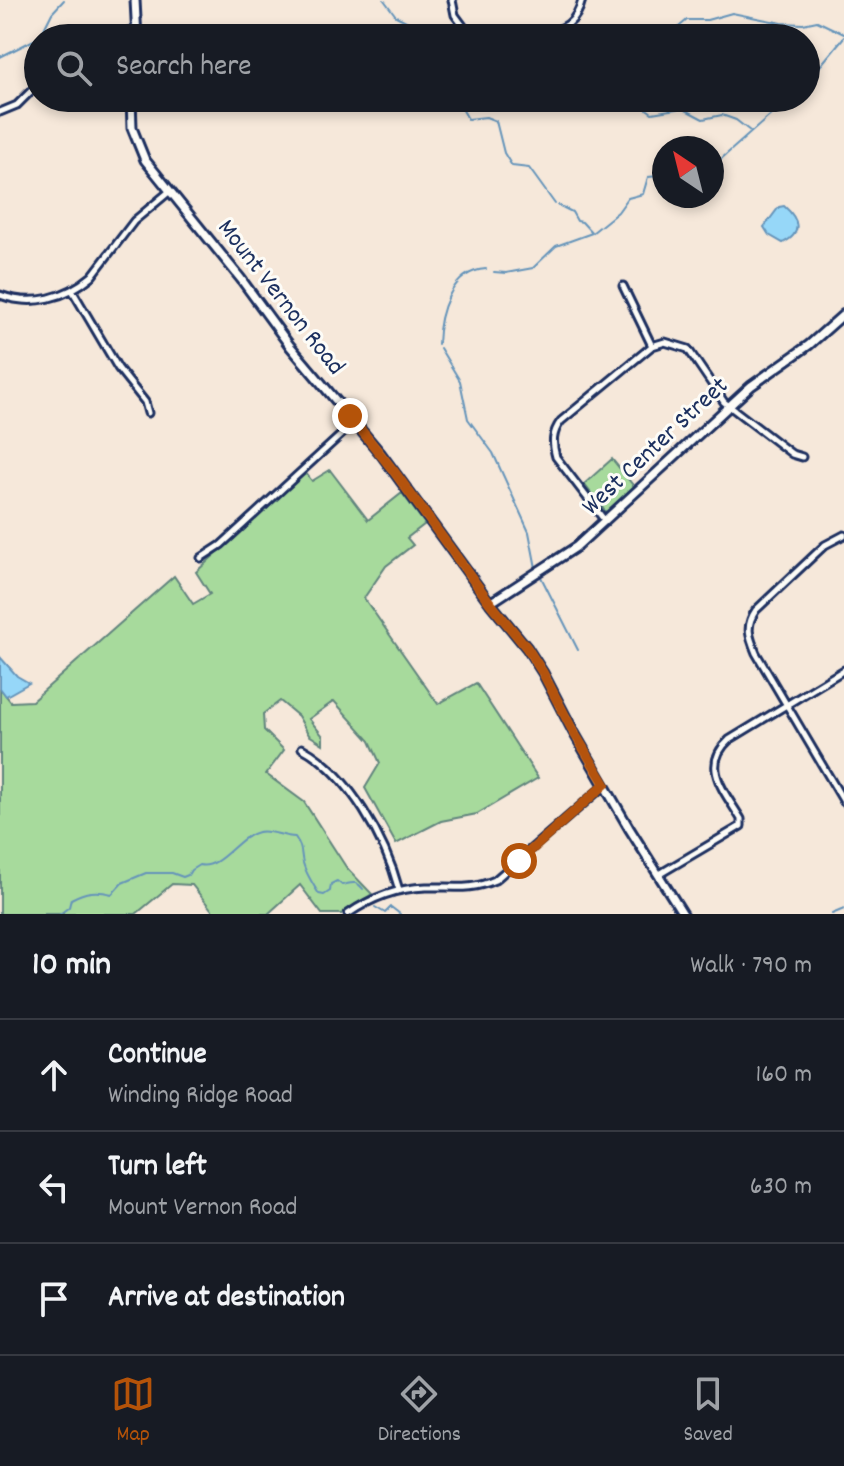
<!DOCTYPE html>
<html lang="en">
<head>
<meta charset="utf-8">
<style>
  body { margin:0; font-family:Dekko,sans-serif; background:#242831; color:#f1f3f6 }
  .compass { position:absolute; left:652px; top:136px; width:72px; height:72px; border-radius:50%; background:#171b24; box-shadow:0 4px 12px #0003; rotate:325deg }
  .stop { position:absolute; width:24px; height:24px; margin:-18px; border:6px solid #b45309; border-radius:50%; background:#fff }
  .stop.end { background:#b45309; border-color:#fff; box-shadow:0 2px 8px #0008 }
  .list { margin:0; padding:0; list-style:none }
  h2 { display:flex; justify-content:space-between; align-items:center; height:104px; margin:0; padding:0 32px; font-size:34px }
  h2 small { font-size:26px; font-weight:400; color:#9ea1a6 }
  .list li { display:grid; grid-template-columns:52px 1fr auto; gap:24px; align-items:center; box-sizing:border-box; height:112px; padding:0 32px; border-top:2px solid #363941 }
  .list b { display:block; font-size:30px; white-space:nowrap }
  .list p { margin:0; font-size:26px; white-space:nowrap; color:#9ea1a6 }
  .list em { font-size:26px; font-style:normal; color:#9ea1a6 }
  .icon { flex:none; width:44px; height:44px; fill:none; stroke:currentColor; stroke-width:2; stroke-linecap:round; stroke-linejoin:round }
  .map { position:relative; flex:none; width:844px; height:914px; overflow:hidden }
  .search { position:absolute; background:#171b24; box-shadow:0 4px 12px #0003; left:24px; right:24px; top:24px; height:88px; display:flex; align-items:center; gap:20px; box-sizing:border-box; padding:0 28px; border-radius:44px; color:#9ea1a6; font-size:30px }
  .sheet { height:440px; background:#171b24 }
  nav { display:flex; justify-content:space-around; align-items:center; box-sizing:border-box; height:112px; border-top:2px solid #363941; background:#171b24; font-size:22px; color:#9ea1a6 }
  nav a { display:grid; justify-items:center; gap:4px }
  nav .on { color:#b45309 }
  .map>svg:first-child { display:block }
  .green { fill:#a7da9c; stroke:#61847d; stroke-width:2 }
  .water { fill:#96d7f8; stroke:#6594ba; stroke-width:2 }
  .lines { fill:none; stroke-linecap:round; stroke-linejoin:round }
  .stream { stroke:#6594ba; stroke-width:2 }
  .street-casing { stroke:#1b2f5e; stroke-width:11 }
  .secondary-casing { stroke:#1b2f5e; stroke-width:13 }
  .street { stroke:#fdfcf7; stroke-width:5 }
  .secondary { stroke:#fdfcf7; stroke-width:7 }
  .route { stroke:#b45309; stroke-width:10 }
  .labels { text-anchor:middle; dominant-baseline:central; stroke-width:6; stroke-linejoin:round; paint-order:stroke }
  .street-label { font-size:26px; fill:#1b2f5e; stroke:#fdfcf7 }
</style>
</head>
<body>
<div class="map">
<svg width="844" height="914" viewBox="0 0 844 914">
  <rect width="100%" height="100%" fill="#f6e8da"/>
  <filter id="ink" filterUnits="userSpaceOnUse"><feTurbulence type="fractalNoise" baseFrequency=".0125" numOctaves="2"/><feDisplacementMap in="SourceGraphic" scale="16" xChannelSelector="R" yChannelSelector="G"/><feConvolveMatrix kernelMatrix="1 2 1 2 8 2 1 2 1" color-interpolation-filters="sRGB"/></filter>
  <g filter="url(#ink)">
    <path class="green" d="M 612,459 L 636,489 L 608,515 L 584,484 Z
      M 330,470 L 368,520 L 402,493 L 425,524 L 407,538 L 413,545 L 386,566 L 364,598 L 438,704 L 476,683 L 538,778 L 477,814 L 441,821 L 396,844 L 365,788 L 380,763 L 370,741 L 334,701 L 309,719 L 323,736 L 323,744 L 309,735 L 298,716 L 280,701 L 263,714 L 264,730 L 284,750 L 266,774 L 304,802 L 346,867 L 372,894 L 341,914 L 322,914 L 300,885 L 268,914 L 215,914 L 192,885 L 172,884 L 136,914 L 0,914 L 0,688 L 11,702 L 32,701 L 174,576 L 193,604 L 210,594 L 196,572 L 305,472 L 312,481 Z"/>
    <path class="water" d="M 784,206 C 799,219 803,233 783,243 L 769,235 L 764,227 L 779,207 Z
      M 0,657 L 17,676 L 29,683 L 6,696 L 0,688 Z"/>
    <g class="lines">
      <path class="stream" d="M 384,0 L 396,16 L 414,25 L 424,38
        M 666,38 L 687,20 L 707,20 L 732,13 L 782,23 L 803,24 L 817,21 L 844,34
        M 0,57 L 40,37 L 52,13 L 64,0
        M 806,83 L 844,37
        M 456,98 L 468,119 L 486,117 L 496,121 L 504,153 L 512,166 L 529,168 L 555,204
        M 632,98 L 652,113 L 682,108 L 703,119 L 722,115 L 736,120 L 750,131
        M 539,110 L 552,98
        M 712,167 L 790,98
        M 558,205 L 572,212 L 577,221 L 582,222 L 592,233 L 618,212 L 628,198 L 643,194 L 648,177 L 659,176 L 664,179
        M 494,272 L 506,273 L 533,268 L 556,246 L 592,233
        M 438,344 C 439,314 450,271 486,269
        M 440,348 L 460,381 L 468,419 L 493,453 L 529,532 L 536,568
        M 541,577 L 578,650
        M 375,907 L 385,913 L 391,907 L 400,914
        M 60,914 L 69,907 L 71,899 C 86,891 96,890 112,894 L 122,883 L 146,873 L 172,873 L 183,877 L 188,875 L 191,870 L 199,865 C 221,870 236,837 258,832 C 270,829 282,837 295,837 C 303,849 300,850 303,863 C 306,874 313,884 319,894 L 324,895 L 330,891 L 331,884 L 337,881 L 342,885 C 352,883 356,880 363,889
        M 832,914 L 844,909"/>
      <defs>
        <path id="street" d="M 452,0 L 455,15 L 472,38
          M 105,38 L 136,30
          M 535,38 C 560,29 575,28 582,0
          M 0,112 L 17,105 L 38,84
          M 623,286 L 652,346
          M 72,290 L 118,368 L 145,402 L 148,413
          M 0,295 C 33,307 66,298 92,276 L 134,221 L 170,191
          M 605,521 L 556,457 C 552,443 552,433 561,421 L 652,346 L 665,342 L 688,349 L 724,402 L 792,454 L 802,457
          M 844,535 L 825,545 L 756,610 C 745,626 749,636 756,653 L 844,802
          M 201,558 L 221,545 L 354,423
          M 302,748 C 349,773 386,841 399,890
          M 658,875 L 741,826 L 741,819 C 725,792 700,766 729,740 L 844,670
          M 348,914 C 371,898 397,888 426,887 C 451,886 470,891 495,880 L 605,785"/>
        <path id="secondary" d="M 135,0 L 137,38
          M 131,98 L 132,128 L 145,160 L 241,279 L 290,346 L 381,454 L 490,603 L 527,648 L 543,673 L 573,731 L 629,828 L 683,914
          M 490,603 L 576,547 L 751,386 L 809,345 L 844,314"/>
      </defs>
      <use href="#street" class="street-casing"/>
      <use href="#secondary" class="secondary-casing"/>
      <use href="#street" class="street"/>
      <use href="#secondary" class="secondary"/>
    </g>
  </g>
  <g class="lines" filter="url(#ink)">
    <path class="route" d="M 350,416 L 393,470 L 490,603 L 527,648 L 543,673 L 573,731 L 605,784 L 519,861"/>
  </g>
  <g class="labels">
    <g class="street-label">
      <text transform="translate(280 298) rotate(52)">Mount Vernon Road</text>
      <text transform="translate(656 447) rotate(-43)">West Center Street</text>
    </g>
  </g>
</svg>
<svg class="compass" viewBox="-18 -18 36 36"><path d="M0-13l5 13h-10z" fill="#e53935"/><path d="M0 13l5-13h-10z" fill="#9ea1a6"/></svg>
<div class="stop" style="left:519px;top:861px"></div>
<div class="stop end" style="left:350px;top:416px"></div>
<div class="search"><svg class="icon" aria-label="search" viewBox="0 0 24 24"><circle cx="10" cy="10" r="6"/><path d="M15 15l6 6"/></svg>Search here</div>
</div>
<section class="sheet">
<h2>10 min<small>Walk · 790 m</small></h2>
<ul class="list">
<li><svg class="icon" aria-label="ahead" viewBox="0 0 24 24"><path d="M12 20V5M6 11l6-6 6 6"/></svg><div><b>Continue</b><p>Winding Ridge Road</p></div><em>160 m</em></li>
<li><svg class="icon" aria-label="left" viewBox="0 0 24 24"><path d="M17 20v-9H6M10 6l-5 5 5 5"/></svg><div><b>Turn left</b><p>Mount Vernon Road</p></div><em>630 m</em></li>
<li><svg class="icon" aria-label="arrive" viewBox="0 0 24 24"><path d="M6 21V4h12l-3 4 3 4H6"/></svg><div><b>Arrive at destination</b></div></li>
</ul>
</section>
<nav>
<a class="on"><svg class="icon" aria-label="map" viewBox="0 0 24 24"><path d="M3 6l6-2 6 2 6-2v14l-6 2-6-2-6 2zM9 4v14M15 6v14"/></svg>Map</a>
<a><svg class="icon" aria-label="directions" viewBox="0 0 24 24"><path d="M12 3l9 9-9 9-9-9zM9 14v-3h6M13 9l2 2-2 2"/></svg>Directions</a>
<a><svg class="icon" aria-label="saved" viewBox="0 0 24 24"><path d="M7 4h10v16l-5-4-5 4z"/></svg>Saved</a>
</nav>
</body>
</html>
